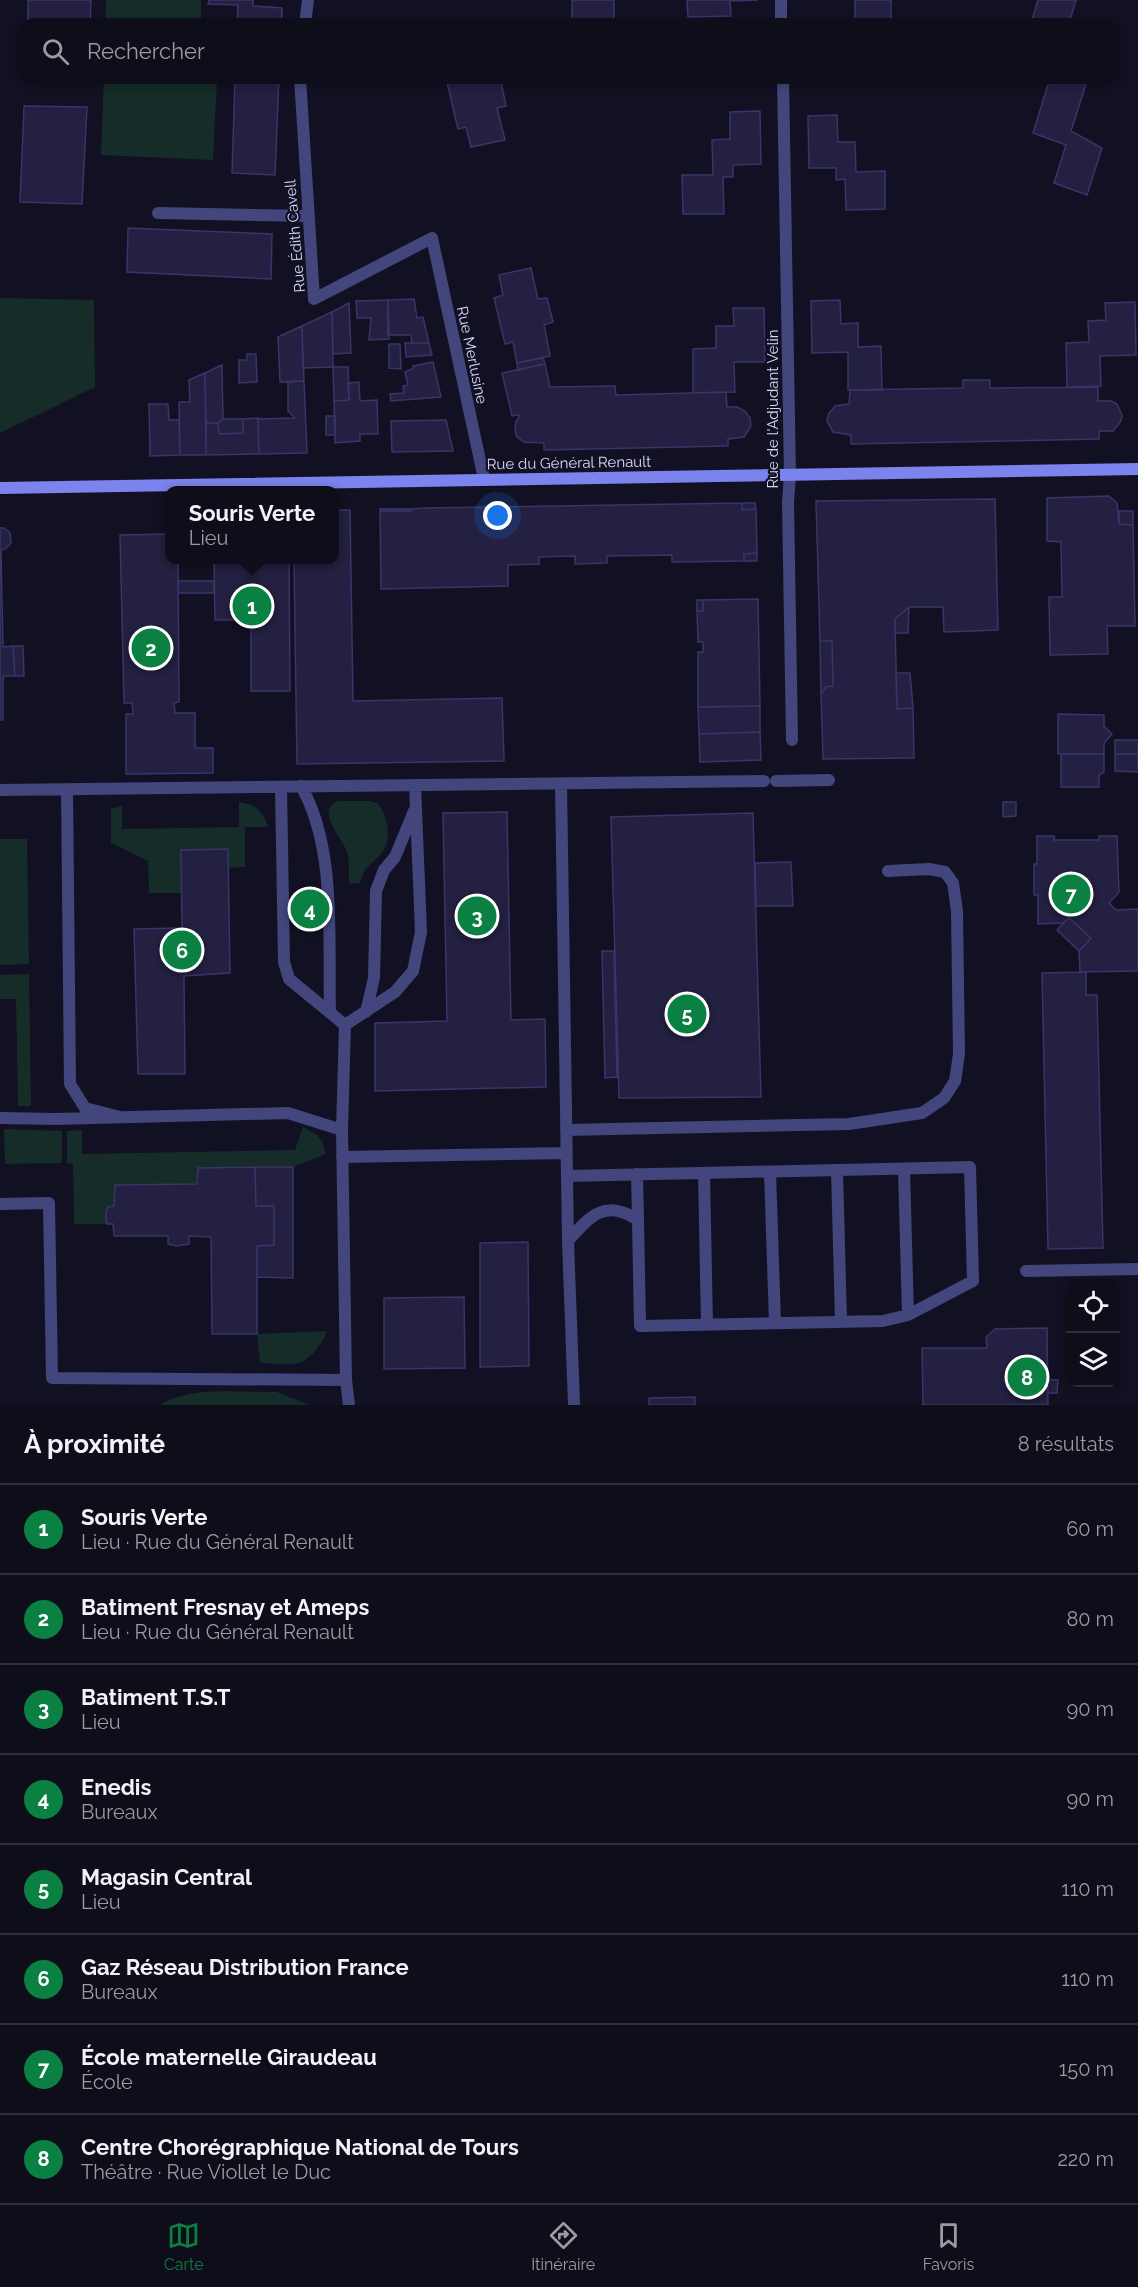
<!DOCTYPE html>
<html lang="fr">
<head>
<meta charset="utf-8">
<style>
  body { margin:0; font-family:Raleway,sans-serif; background:#171623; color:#f1f3f6 }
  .controls { position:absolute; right:18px; bottom:18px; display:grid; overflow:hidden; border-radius:12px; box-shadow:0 3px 9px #0003 }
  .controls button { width:54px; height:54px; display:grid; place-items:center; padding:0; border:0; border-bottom:2px solid #2e2d39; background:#0e0d1a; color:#f1f3f6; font:30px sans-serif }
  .you { position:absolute; left:498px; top:516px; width:21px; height:21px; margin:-15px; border:4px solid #fff; border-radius:50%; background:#1a73e8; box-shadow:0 0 0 9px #1a73e833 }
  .badge { display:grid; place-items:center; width:39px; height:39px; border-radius:50%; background:#0b8043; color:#fff; font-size:20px; font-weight:700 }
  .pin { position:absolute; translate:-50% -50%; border:3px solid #fff; box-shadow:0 2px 6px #0006 }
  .popup { position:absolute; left:165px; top:486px; width:174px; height:78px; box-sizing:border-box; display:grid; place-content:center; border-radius:12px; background:#0e0d1a; filter:drop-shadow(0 2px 4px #0005); font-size:20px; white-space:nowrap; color:#9b9ca2 }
  .popup b { font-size:22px; color:#f1f3f6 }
  .popup::after { content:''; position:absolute; left:50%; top:100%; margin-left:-12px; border:12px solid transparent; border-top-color:#0e0d1a }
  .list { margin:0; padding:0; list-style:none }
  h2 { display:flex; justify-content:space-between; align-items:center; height:78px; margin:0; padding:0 24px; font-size:26px }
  h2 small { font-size:20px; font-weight:400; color:#9b9ca2 }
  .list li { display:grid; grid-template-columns:39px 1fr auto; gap:18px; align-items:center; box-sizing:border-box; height:90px; padding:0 24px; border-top:2px solid #2e2d39 }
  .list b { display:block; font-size:22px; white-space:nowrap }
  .list p { margin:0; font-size:20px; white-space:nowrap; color:#9b9ca2 }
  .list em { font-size:20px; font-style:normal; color:#9b9ca2 }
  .icon { flex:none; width:33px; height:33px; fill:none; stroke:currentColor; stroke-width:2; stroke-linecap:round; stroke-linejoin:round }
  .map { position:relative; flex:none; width:1138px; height:1405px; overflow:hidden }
  .search { position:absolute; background:#0e0d1a; box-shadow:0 3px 9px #0003; left:18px; right:18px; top:18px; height:66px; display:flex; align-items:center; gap:15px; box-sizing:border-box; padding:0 21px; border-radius:18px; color:#9b9ca2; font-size:22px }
  .sheet { height:798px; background:#0e0d1a }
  nav { display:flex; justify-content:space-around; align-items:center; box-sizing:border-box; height:84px; border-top:2px solid #2e2d39; background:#0e0d1a; font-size:16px; color:#9b9ca2 }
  nav a { display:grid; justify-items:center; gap:3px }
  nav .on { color:#0b8043 }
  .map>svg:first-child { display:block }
  .green { fill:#152c29 }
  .building { fill:#232041; stroke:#3a346a; stroke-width:1.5 }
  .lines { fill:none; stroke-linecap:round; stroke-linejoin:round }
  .lane { stroke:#42467c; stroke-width:12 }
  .street { stroke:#42467c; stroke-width:12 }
  .secondary { stroke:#7a83ee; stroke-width:12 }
  .labels { text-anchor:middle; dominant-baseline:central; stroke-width:4.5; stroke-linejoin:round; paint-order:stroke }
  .street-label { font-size:15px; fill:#d8d8fa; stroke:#121123 }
</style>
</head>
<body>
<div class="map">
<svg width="1138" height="1405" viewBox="0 0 1138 1405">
  <rect width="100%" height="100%" fill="#121123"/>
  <path class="green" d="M 106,0 L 201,0 L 201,22 L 214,24 L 105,24 Z
    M 104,78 L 217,78 L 213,160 L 101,155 Z
    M 0,298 L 94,300 L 95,387 L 0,433 Z
    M 338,801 L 371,801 L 378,804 C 387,816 392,835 384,849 C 376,864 365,862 360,883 L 349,884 C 348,874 350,864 348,855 C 345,839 313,812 338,801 Z
    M 239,802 C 256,805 263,810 268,827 L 245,827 L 245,867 L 228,868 L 181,850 L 181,893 L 149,893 L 148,861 L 111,843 L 111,809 L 122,806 L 122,829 L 239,827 Z
    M 0,839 L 27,839 L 29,964 L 0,965 Z
    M 29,974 L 31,1106 L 18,1106 L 16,999 L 0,999 L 0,975 Z
    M 303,1127 C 318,1134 322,1138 326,1154 L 293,1167 L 198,1168 L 197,1184 L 115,1185 L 114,1206 L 108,1207 L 106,1217 L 107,1224 L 74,1224 L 73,1164 L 67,1163 L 67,1131 L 82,1130 L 82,1154 L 295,1150 Z
    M 4,1129 L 62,1131 L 62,1163 L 5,1164 Z
    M 327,1331 C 323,1343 312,1358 299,1363 C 288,1366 271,1363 260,1363 L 257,1334 Z
    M 277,1392 L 309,1405 L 160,1405 C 192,1385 240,1393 277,1392 Z"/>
  <path class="building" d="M 28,0 L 91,0 L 90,24 L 28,24 Z
    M 209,0 L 253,0 L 253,6 L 282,8 L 282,24 L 237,24 L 238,5 L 208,4 Z
    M 572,0 L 614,0 L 614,24 L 572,24 Z
    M 687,0 L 758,0 L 730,1 L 731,16 L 688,17 Z
    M 855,0 L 891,0 L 891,24 L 855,24 Z
    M 1038,0 L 1076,0 L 1070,20 L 1077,24 L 1031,23 Z
    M 235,78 L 279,78 L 275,175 L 232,173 Z
    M 455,78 L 490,78 L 491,83 L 501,82 L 506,106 L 497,108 L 505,140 L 471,147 L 466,127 L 458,129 L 447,82 Z
    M 1050,78 L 1088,78 L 1071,131 L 1102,148 L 1087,195 L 1054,183 L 1066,145 L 1033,133 Z
    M 24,106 L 87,107 L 82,204 L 20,202 Z
    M 760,111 L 761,164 L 733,165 L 733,177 L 723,177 L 724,214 L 683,214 L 682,175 L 713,175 L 712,140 L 730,139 L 730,112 Z
    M 837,115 L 838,142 L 855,142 L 856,172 L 885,171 L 885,209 L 846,210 L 845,179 L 836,180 L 836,168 L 809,168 L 808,116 Z
    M 128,228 L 272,234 L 271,279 L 127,272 Z
    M 531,268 L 538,299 L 547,298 L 553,322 L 544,325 L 550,356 L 517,363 L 513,342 L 505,344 L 494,298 L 503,295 L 499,275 Z
    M 414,299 L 417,318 L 423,317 L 429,343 L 412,343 L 411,335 L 388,335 L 388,300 Z
    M 388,300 L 389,339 L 369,340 L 371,318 L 357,318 L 356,301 Z
    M 840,300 L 841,324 L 858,323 L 858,347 L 881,346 L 882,390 L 848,390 L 848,352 L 812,353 L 811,301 Z
    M 1135,302 L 1136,355 L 1100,356 L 1101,386 L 1067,387 L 1066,343 L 1089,342 L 1088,321 L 1106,320 L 1105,303 Z
    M 349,303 L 351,353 L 333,354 L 332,312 Z
    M 733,308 L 764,308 L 765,362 L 734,362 L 735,392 L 693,393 L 693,349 L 716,348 L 716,326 L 734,326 Z
    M 332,312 L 333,367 L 303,368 L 302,326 Z
    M 302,326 L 304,381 L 280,382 L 278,337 Z
    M 405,343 L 429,343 L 432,355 L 406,357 Z
    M 389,344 L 400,344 L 401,369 L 389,368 Z
    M 247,354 L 256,354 L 257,382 L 239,383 L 239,360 L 247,360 Z
    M 543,358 L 545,364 L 518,370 L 517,363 Z
    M 433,362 L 441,397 L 391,401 L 390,394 L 404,393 L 403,386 L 408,385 L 405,372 L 414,368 L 413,366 Z
    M 545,364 L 550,387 L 615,386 L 616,395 L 726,392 L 727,407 L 737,407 L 745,411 L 750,418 L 751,426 L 744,437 L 728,439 L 728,446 L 544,450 L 544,443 L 524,442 L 517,437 L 515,429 L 516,421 L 519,417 L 518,415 L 512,416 L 502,373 Z
    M 222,365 L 223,419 L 218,423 L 206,423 L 205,373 Z
    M 333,367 L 348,367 L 349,400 L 334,401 Z
    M 205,373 L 206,455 L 180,455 L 179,402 L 190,402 L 189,380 Z
    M 963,380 L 990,380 L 990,388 L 1098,387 L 1098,401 L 1111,401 L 1117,404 L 1122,415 L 1121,421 L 1113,431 L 1099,431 L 1099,439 L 851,444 L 851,435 L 833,432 L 827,421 L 829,413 L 835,406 L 849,404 L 850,390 L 963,388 Z
    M 304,381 L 307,453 L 259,454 L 258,419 L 295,418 L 288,411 L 288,382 Z
    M 359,382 L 360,401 L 377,400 L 378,434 L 360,434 L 360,441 L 335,443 L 334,401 L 349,400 L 348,383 Z
    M 149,404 L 168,404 L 169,420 L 179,420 L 180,455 L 150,456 Z
    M 326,416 L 335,416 L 335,435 L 326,435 Z
    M 258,418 L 259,454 L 206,455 L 206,423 L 218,423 L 219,434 L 243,433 L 243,419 Z
    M 223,419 L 243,419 L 243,433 L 219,434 L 218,423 Z
    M 446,420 L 453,451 L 392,452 L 391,421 Z
    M 1109,496 L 1117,503 L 1119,524 L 1133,525 L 1135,626 L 1107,626 L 1108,654 L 1050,655 L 1049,597 L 1062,597 L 1061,542 L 1047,541 L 1047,498 Z
    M 995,499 L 998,630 L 944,632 L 943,607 L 909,607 L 895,619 L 897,709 L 913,708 L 914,758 L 823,759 L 821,694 L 826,687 L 833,686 L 832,641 L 820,641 L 816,501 Z
    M 742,503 L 742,510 L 756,509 L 757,553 L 744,554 L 744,561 L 672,562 L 672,555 L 607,556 L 607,563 L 575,564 L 575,556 L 539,557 L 539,564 L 508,565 L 508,586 L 381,589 L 380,511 L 411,511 L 411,509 L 425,508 Z
    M 742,503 L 755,503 L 756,509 L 742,510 Z
    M 380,509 L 411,509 L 411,511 L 380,511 Z
    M 334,510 L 350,510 L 353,701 L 502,698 L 504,761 L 297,764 L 294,560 L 334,560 Z
    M 1119,511 L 1133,511 L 1133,525 L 1119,524 Z
    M 0,528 L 4,528 L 10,533 L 11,543 L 5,549 L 1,550 L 3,647 L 13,646 L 15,676 L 3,676 L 3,720 L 0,720 Z
    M 170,534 L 170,560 L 178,560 L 179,702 L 174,703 L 175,713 L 195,713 L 195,748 L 213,748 L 213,773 L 126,774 L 126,714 L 133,714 L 132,703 L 124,703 L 120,535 Z
    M 757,553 L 757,561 L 744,561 L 744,554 Z
    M 214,560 L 289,560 L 290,691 L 251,691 L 251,620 L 215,620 Z
    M 178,581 L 214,581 L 214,593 L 178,593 Z
    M 758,599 L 760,706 L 698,707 L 698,652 L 703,652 L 703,642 L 698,642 L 697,611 L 703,611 L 703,600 Z
    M 697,600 L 703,600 L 703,611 L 697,611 Z
    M 909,607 L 908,633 L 895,633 L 895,619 Z
    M 820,641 L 832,641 L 833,686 L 826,687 L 821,694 Z
    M 13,646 L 23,646 L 24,676 L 15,676 Z
    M 896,673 L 910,673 L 913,708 L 897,709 Z
    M 760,706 L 760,732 L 699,734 L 698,707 Z
    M 1058,714 L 1104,715 L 1104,726 L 1112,734 L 1104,743 L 1104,754 L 1058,754 Z
    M 760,732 L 761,760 L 700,762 L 699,734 Z
    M 1115,740 L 1138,740 L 1138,754 L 1115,754 Z
    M 1061,754 L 1104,754 L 1104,772 L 1099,775 L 1099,787 L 1061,787 Z
    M 1115,754 L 1138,754 L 1138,772 L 1115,771 Z
    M 1003,802 L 1016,802 L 1016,816 L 1003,817 Z
    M 507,812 L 511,1020 L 545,1019 L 546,1087 L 375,1091 L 375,1023 L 447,1021 L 443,813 Z
    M 753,813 L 761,1097 L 619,1098 L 611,817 Z
    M 1037,836 L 1054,836 L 1054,840 L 1099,840 L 1099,836 L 1117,836 L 1119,892 L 1109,903 L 1116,910 L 1138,909 L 1138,971 L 1080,972 L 1079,951 L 1091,938 L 1069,918 L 1063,923 L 1038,924 L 1038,895 L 1034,895 L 1034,864 L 1037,864 Z
    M 228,849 L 230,973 L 184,976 L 185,1074 L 138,1074 L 134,929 L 182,928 L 181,850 Z
    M 791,862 L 793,906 L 756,906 L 755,863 Z
    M 1069,918 L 1091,938 L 1079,951 L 1057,930 Z
    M 602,951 L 614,951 L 617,1077 L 605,1078 Z
    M 1086,972 L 1086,995 L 1097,995 L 1103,1248 L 1048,1249 L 1042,973 Z
    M 255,1167 L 293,1167 L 293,1278 L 257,1277 L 257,1246 L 274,1245 L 274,1206 L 256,1206 Z
    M 255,1167 L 256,1206 L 274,1206 L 274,1245 L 257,1246 L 257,1334 L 212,1334 L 211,1237 L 189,1236 L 189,1244 L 176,1246 L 168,1244 L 168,1236 L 114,1236 L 113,1224 L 107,1224 L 106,1221 L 106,1212 L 108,1207 L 114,1206 L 115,1185 L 197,1184 L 198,1168 Z
    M 528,1242 L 529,1366 L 480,1367 L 480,1243 Z
    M 464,1297 L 465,1368 L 384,1369 L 384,1298 Z
    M 1047,1328 L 1048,1405 L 923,1405 L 922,1348 L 987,1348 L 986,1337 L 995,1329 Z
    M 1047,1380 L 1058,1380 L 1057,1393 L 1048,1393 Z
    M 695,1397 L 695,1405 L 649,1405 L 649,1398 Z"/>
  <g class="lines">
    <path class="lane" d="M 776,781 L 829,780
      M 561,784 L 568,1241 L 574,1405
      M 301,786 C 337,848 328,942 330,1013
      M 281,787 L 284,962 L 289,979 L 345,1025 L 342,1130 L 346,1380 L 349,1405
      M 67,789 L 70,1084 L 85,1108 L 120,1117
      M 0,790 L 764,781
      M 366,1012 L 374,978 L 376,891 L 384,870 L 395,857 L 414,811
      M 345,1025 L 395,992 L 413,971 L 421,932 L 415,785
      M 0,1118 L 56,1119 L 288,1113 L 342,1130
      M 566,1130 L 849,1124 L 922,1113 L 944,1098 L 955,1081 L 959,1054 L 957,911 L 953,883 L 945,872 L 929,869 L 888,871
      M 342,1157 L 566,1153
      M 904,1169 L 908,1315
      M 837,1170 L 841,1321
      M 770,1172 L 775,1323
      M 704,1173 L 707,1324
      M 637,1174 L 638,1220
      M 567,1176 L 970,1167 L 973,1281 L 908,1315 L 883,1321 L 640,1326 L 638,1220 C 605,1198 590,1216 568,1241
      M 0,1204 L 49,1203 L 52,1378 L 346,1380"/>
    <path class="street" d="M 781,0 L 781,24
      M 305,24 L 308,0
      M 300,78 L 314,299 L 432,238 L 484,479
      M 783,78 L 790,475 L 788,502 L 792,740
      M 158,213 L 308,216
      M 1026,1271 L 1138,1269"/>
    <path class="secondary" d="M 0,488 L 1138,469"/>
  </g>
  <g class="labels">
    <g class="street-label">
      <text transform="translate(295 236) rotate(-95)">Rue Édith Cavell</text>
      <text transform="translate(472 355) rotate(78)">Rue Merlusine</text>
      <text transform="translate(773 409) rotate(-90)">Rue de l'Adjudant Velin</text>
      <text transform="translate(569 463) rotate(-1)">Rue du Général Renault</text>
    </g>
  </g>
</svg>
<div class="controls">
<button><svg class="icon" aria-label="locate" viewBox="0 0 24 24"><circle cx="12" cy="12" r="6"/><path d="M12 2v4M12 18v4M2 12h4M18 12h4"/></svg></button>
<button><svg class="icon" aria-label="layers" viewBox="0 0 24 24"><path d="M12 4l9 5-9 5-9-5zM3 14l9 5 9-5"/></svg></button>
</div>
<div class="you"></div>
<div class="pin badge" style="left:252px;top:606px">1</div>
<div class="popup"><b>Souris Verte</b>Lieu</div>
<div class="pin badge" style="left:151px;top:648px">2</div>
<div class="pin badge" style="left:477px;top:916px">3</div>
<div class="pin badge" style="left:310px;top:909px">4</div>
<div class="pin badge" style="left:687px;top:1014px">5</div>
<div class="pin badge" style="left:182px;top:950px">6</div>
<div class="pin badge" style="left:1071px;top:894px">7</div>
<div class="pin badge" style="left:1027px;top:1377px">8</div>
<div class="search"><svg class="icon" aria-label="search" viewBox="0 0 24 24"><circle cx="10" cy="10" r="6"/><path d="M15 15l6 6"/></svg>Rechercher</div>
</div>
<section class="sheet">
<h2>À proximité<small>8 résultats</small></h2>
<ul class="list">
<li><span class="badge">1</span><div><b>Souris Verte</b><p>Lieu · Rue du Général Renault</p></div><em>60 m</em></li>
<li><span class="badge">2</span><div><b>Batiment Fresnay et Ameps</b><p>Lieu · Rue du Général Renault</p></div><em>80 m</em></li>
<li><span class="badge">3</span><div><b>Batiment T.S.T</b><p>Lieu</p></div><em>90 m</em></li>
<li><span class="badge">4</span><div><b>Enedis</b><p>Bureaux</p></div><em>90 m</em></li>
<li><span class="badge">5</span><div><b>Magasin Central</b><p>Lieu</p></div><em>110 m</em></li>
<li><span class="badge">6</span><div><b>Gaz Réseau Distribution France</b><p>Bureaux</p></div><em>110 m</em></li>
<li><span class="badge">7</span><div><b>École maternelle Giraudeau</b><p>École</p></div><em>150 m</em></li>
<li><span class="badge">8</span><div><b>Centre Chorégraphique National de Tours</b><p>Théâtre · Rue Viollet le Duc</p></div><em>220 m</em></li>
</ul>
</section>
<nav>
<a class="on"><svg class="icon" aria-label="map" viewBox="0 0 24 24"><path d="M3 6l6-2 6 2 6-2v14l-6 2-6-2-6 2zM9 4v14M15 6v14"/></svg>Carte</a>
<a><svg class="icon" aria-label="directions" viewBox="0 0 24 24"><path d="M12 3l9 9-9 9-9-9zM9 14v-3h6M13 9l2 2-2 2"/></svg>Itinéraire</a>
<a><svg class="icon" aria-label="saved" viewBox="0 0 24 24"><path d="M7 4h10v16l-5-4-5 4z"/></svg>Favoris</a>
</nav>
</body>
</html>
